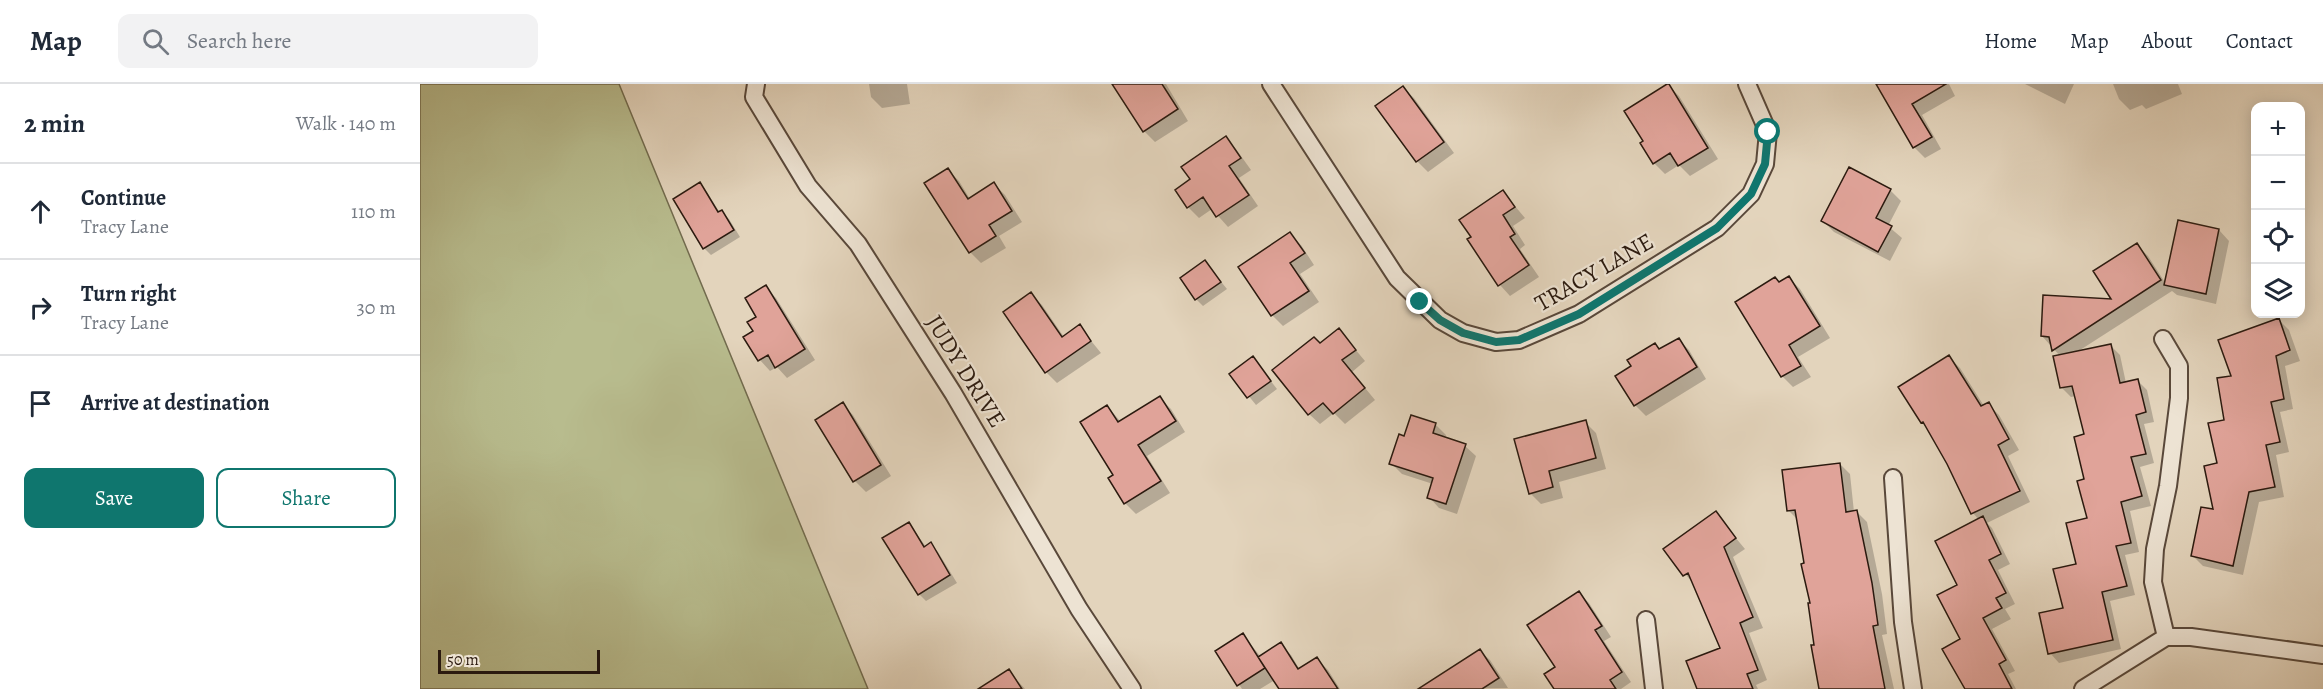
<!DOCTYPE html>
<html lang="en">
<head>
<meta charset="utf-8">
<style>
  body { margin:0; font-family:Alegreya,serif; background:#f2f2f3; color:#1f2937 }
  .controls { position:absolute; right:18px; top:18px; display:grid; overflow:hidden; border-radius:12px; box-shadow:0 3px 15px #0003 }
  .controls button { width:54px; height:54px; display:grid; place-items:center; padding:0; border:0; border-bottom:2px solid #e0e1e3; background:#fff; color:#1f2937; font:30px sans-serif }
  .scale { position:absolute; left:18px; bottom:15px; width:162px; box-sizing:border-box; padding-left:6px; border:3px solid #2b1a0f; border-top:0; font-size:16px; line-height:21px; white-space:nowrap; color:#2b1a0f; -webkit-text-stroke:4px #ede3d3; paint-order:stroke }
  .stop { position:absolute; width:18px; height:18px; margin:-14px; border:4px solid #0f766e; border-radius:50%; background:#fff }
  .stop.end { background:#0f766e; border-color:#fff; box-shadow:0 2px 6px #0008 }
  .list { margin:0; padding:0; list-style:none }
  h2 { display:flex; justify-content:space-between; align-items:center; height:78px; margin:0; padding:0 24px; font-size:26px }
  h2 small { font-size:20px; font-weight:400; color:#747a83 }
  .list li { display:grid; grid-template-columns:39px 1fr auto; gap:18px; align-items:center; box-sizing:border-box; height:96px; padding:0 24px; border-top:2px solid #e0e1e3 }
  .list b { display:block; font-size:22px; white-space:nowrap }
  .list p { margin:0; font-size:20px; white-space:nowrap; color:#747a83 }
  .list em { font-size:20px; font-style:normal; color:#747a83 }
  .actions { display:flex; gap:12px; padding:18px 24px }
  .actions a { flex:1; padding:14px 0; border:2px solid #0f766e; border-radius:12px; text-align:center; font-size:21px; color:#0f766e }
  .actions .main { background:#0f766e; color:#fff }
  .icon { flex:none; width:33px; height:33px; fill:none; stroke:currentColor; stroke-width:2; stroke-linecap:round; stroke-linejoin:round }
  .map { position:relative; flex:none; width:1903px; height:605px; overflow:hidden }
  header { display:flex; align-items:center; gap:36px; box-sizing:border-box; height:84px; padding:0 30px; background:#fff; border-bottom:2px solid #e0e1e3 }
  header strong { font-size:28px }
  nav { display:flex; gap:33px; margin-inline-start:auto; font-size:21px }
  .search { width:420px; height:54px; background:#f2f2f3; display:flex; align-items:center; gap:15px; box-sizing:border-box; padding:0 21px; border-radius:12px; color:#747a83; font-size:22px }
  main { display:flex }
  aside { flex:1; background:#fff }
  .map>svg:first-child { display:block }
  .green { fill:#b8bc8e; stroke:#726b4e; stroke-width:1.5 }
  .shadow { fill:#0003 }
  .building { fill:#e0a399; stroke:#2b1a0f; stroke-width:1.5 }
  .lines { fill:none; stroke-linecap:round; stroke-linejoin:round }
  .street-casing { stroke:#59483a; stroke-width:20 }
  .street { stroke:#ede3d3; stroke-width:16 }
  .route { stroke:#0f766e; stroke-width:8 }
  .labels { text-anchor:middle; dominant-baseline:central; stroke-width:4.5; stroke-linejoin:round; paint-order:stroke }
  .street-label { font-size:24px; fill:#2b1a0f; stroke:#ede3d3 }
</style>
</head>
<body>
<header>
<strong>Map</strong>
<div class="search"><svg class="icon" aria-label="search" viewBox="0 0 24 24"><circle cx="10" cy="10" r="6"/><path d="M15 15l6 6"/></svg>Search here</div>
<nav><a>Home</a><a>Map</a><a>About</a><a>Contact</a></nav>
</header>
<main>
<aside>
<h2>2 min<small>Walk · 140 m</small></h2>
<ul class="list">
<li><svg class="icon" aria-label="ahead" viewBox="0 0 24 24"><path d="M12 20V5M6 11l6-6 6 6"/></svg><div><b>Continue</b><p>Tracy Lane</p></div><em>110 m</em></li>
<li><svg class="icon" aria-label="right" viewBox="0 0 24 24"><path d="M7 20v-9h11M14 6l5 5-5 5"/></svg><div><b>Turn right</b><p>Tracy Lane</p></div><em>30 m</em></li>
<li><svg class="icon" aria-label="arrive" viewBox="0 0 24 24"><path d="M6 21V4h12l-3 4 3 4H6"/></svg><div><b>Arrive at destination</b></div></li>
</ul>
<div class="actions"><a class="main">Save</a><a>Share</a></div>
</aside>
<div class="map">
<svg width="1903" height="605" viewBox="0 0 1903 605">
  <rect width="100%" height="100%" fill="#e3d4bc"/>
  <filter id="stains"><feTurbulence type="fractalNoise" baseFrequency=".00333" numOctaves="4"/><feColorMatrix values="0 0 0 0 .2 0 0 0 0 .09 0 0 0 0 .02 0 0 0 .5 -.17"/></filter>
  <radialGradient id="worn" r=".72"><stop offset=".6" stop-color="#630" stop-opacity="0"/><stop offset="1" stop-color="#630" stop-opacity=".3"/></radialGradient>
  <path class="green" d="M 0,0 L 199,0 L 448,605 L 0,605 Z"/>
  <path class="shadow" d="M 449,0 L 487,0 L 490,20 L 462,24 L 451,13 Z
    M 694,0 L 746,0 L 768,37 L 735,58 L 724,47 Z
    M 1457,0 L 1529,0 L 1535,12 L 1502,31 L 1521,65 L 1505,74 L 1494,63 Z
    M 1605,0 L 1654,0 L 1645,20 Z
    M 1693,0 L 1758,0 L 1762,10 L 1726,25 L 1722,21 L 1710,26 L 1699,15 Z
    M 1248,1 L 1259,12 L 1298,75 L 1270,92 L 1259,81 L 1245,90 L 1234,79 Z
    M 983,4 L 994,14 L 1034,69 L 1008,88 L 997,77 Z
    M 806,54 L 816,65 L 831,86 L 819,94 L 838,122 L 808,143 L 792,125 L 779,134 L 768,123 Z
    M 528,86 L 539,97 L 550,115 L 574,100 L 585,111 L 602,138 L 579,152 L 586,164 L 561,179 L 550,168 L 507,100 Z
    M 280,100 L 287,108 L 300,129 L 302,128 L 309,135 L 320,153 L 291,171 L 284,164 Z
    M 1470,106 L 1481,117 L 1468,142 L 1482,154 L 1470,177 L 1414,148 L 1403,137 Z
    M 1083,108 L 1105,134 L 1093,142 L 1105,161 L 1100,165 L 1119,193 L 1090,212 L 1080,201 L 1049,155 L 1053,153 Z
    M 1799,146 L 1809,157 L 1796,220 L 1757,211 L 1752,207 L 1657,268 L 1691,262 L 1700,271 L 1706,299 L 1718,297 L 1727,306 L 1734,338 L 1724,340 L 1734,379 L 1720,383 L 1731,422 L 1710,427 L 1719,468 L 1705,471 L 1715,511 L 1690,517 L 1701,565 L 1639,579 L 1630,569 L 1645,525 L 1669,435 L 1666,351 L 1656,312 L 1651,313 L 1642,304 L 1640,272 L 1622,252 L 1694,216 L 1717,161 L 1728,172 L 1746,200 Z
    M 870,150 L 881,161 L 894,181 L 880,190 L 899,218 L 863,242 L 852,231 L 820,183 Z
    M 785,178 L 807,205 L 783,222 L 776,215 Z
    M 1369,194 L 1380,205 L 1410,254 L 1378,273 L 1391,293 L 1373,303 L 1362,292 L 1317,218 Z
    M 345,203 L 356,214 L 395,276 L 367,294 L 357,283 L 350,287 L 340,276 L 335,248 Z
    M 611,210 L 622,221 L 644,253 L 659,242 L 681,269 L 637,299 L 626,288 Z
    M 1859,236 L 1869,246 L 1880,277 L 1865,282 L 1873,325 L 1860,328 L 1869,368 L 1856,371 L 1864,413 L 1839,418 L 1823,491 L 1783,482 L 1773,472 L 1794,427 L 1799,380 L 1813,293 Z
    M 919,246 L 945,277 L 932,288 L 955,316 L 925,340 L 914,329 L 900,340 L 889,330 L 900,261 Z
    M 1258,255 L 1269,266 L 1286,295 L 1226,332 L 1215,321 L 1240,266 Z
    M 1529,273 L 1540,284 L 1564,322 L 1568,320 L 1579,331 L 1599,366 L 1588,372 L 1610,418 L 1567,439 L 1572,444 L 1590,480 L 1578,486 L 1595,520 L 1585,525 L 1591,535 L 1572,545 L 1595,587 L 1588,590 L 1596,605 L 1546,605 L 1539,501 L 1559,436 L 1553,429 L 1529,380 L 1509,344 L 1502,338 Z
    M 833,274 L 857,305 L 836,321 L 811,290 Z
    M 740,314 L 751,325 L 765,348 L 727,372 L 750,409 L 716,430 L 706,420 L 690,395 L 696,391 L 687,322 L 701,338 Z
    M 422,320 L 433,331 L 471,392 L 446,408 L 435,397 L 397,336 Z
    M 1165,338 L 1176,349 L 1186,385 L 1139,398 L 1143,414 L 1121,420 L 1110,409 Z
    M 1015,340 L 1026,351 L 1025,355 L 1045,362 L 1056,372 L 1037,430 L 1019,424 L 1009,413 L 1013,400 L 982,390 L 971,379 L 985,354 Z
    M 1420,380 L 1430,390 L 1434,428 L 1437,428 L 1447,438 L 1462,510 L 1467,550 L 1462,551 L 1474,605 L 1400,605 L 1396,562 L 1378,436 L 1368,426 Z
    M 1295,429 L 1325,465 L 1313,473 L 1343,544 L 1329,549 L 1347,596 L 1336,601 L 1338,605 L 1278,605 L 1302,565 L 1275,502 L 1245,465 Z
    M 489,439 L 506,463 L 511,460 L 518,468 L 537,499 L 506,517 L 499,510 Z
    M 1159,509 L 1169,519 L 1191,553 L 1184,557 L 1211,598 L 1201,605 L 1136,605 L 1137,584 Z
    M 823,551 L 841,573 L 860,560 L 871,571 L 880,586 L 897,575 L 908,586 L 920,605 L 860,605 L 855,596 L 840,605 L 822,605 L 797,567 Z
    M 1060,567 L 1070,576 L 1088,604 L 1011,605 Z
    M 589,587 L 605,605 L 566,605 Z"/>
  <path class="building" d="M 692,0 L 742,0 L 758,25 L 723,48 Z
    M 1247,0 L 1249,0 L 1288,64 L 1258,82 L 1250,69 L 1233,80 L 1220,59 L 1223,57 L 1204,27 Z
    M 1456,0 L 1526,0 L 1492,20 L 1512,53 L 1493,64 Z
    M 983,2 L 1024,58 L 996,78 L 955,22 Z
    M 806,52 L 821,74 L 809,82 L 829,111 L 796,133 L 783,113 L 767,124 L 755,106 L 770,95 L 761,83 Z
    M 1429,83 L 1471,105 L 1456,134 L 1472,142 L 1458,168 L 1401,137 Z
    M 528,84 L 548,115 L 574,98 L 592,127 L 569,141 L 576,152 L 549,169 L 504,99 Z
    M 280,98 L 298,128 L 302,126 L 314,146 L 283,165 L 253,115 Z
    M 1083,106 L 1095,123 L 1083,131 L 1095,150 L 1090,153 L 1109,181 L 1078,202 L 1047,155 L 1051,153 L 1039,136 Z
    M 1758,136 L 1799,145 L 1786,210 L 1744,201 Z
    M 870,148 L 885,169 L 870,179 L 889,207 L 851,232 L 818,183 Z
    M 1717,159 L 1741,196 L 1632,267 L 1629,253 L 1621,252 L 1623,211 L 1691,215 L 1673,187 Z
    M 785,176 L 801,198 L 775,216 L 760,194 Z
    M 1369,192 L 1400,242 L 1369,261 L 1381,282 L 1361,293 L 1315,218 L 1355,193 L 1359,198 Z
    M 346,201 L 385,265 L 355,284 L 348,271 L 338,277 L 323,253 L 333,247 L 327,238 L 336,233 L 325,214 Z
    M 611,208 L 642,253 L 660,240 L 671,257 L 625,289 L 583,228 Z
    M 1859,234 L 1870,266 L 1856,272 L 1864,315 L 1851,318 L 1860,358 L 1846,361 L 1855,403 L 1829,408 L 1813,482 L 1771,472 L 1781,423 L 1793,425 L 1784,382 L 1797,379 L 1788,339 L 1804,336 L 1797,294 L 1811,292 L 1798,256 Z
    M 919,244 L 936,266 L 922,276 L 945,304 L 913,330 L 903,319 L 888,331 L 852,286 L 894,253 L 900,259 Z
    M 1259,254 L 1277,283 L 1214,322 L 1195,292 L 1211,282 L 1207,276 L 1235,259 L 1239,265 Z
    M 1691,260 L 1700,299 L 1718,295 L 1726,328 L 1716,331 L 1726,370 L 1711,373 L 1722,412 L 1701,418 L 1711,459 L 1696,462 L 1707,502 L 1682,508 L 1693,556 L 1628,570 L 1619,529 L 1643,524 L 1633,485 L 1656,480 L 1646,439 L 1667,434 L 1657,397 L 1664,395 L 1654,353 L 1664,350 L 1652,302 L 1640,304 L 1633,272 Z
    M 1529,271 L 1561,322 L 1569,318 L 1589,355 L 1578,361 L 1600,407 L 1551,430 L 1527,380 L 1503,338 L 1501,339 L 1478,303 Z
    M 833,272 L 851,297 L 827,314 L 809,290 Z
    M 740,312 L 756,337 L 718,361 L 741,397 L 704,420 L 688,394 L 693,391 L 660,338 L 687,321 L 698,338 Z
    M 423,318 L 461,381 L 433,398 L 395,336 Z
    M 991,331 L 1016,339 L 1013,349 L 1046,360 L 1026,420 L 1007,414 L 1013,394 L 969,380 L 979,350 L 984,352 Z
    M 1166,336 L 1176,374 L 1129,387 L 1133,403 L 1109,410 L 1094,355 Z
    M 1420,379 L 1426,428 L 1437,426 L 1452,499 L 1458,541 L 1453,542 L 1465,605 L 1399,605 L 1391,561 L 1394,561 L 1388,519 L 1390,519 L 1381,480 L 1384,479 L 1375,426 L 1367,427 L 1362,386 Z
    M 1296,427 L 1316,454 L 1304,463 L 1333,533 L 1320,539 L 1338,586 L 1327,590 L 1333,605 L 1277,605 L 1266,577 L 1300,564 L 1268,489 L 1263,492 L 1243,465 Z
    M 1563,432 L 1581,470 L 1569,476 L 1586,509 L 1576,514 L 1582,524 L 1563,534 L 1586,576 L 1579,580 L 1592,605 L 1545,605 L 1522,565 L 1540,555 L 1517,511 L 1537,501 L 1515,457 Z
    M 489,438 L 504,463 L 511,458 L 530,491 L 498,511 L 462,454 Z
    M 1159,507 L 1182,542 L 1175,546 L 1202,588 L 1190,596 L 1196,605 L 1134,605 L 1124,590 L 1135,583 L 1107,541 Z
    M 823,549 L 845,584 L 817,602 L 795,567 Z
    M 861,558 L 878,585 L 897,573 L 918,605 L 859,605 L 838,573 Z
    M 1060,565 L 1079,594 L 1062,605 L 998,605 Z
    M 589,585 L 602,605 L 558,605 Z"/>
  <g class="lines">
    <defs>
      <path id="street" d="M 336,0 L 334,13 L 388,102 L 438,160 L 533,309 L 659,525 L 712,605
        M 851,0 L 977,194 L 1020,236 L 1043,249 L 1076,258 L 1099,256 L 1159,230 L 1297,144 L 1331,110 L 1345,80 L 1348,48 L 1327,0
        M 1743,255 L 1759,282 L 1759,314 L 1748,402 L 1735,465 L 1733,498 L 1746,553
        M 1473,394 L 1483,538 L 1493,605
        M 1226,536 L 1234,605
        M 1663,605 L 1746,553 L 1771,553 L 1903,571"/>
    </defs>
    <use href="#street" class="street-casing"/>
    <use href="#street" class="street"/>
  </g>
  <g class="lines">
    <path class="route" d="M 1000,218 L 1020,236 L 1043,249 L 1076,258 L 1099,256 L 1159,230 L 1297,144 L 1331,110 L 1345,80 L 1348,48"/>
  </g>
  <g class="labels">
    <g class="street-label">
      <text transform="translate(1174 188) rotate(-30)">TRACY LANE</text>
      <text transform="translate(546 287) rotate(58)">JUDY DRIVE</text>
    </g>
  </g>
  <rect width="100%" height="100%" filter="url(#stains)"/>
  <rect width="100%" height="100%" fill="url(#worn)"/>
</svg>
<div class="controls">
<button>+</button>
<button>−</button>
<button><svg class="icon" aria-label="locate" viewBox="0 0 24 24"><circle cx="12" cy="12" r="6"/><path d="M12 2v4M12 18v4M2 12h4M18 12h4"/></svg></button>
<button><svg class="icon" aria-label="layers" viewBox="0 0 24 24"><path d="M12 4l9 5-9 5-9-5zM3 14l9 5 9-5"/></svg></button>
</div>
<div class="scale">50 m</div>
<div class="stop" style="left:1348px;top:48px"></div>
<div class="stop end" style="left:1000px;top:218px"></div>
</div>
</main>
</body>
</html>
